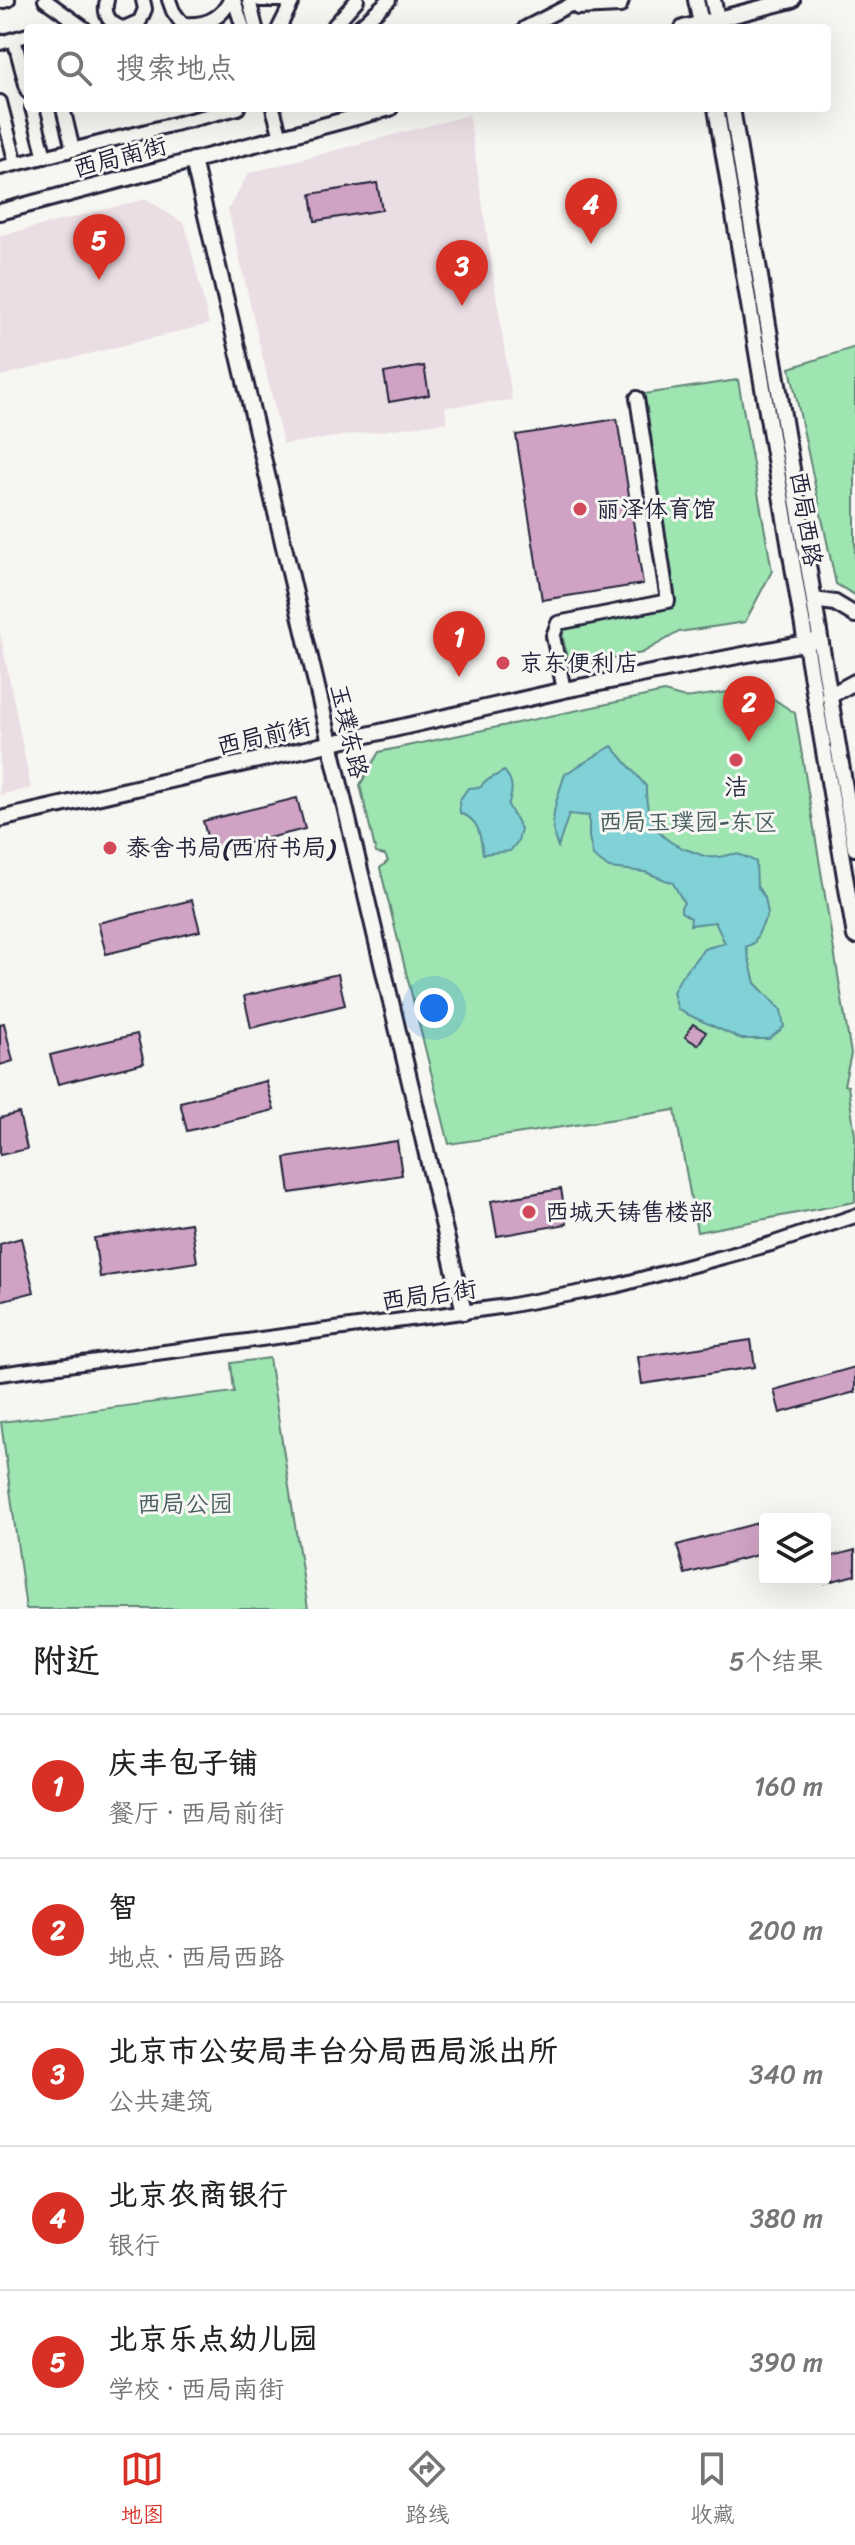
<!DOCTYPE html>
<html lang="zh">
<head>
<meta charset="utf-8">
<style>
  body { margin:0; font-family:Sriracha,"LXGW WenKai TC",sans-serif; background:#f6f6f6; color:#222 }
  .controls { position:absolute; right:24px; bottom:24px; display:grid; overflow:hidden; border-radius:8px; box-shadow:0 8px 32px #0002 }
  .controls button { width:72px; height:72px; display:grid; place-items:center; padding:0; border:0; border-bottom:2px solid #e0e0e0; background:#fff; color:#222; font:40px sans-serif }
  .you { position:absolute; left:434px; top:1008px; width:28px; height:28px; margin:-20px; border:6px solid #fff; border-radius:50%; background:#1a73e8; box-shadow:0 0 0 12px #1a73e833 }
  .badge { display:grid; place-items:center; width:52px; height:52px; border-radius:50%; background:#d93025; color:#fff; font-size:26px; font-weight:700 }
  .pin { position:absolute; translate:-50% -66px; filter:drop-shadow(0 2px 4px #0008) }
  .pin::after { content:''; position:absolute; top:42px; width:28px; height:24px; background:inherit; clip-path:polygon(0 0,100% 0,50% 100%) }
  .list { margin:0; padding:0; list-style:none }
  h2 { display:flex; justify-content:space-between; align-items:center; height:104px; margin:0; padding:0 32px; font-size:34px }
  h2 small { font-size:26px; font-weight:400; color:#767676 }
  .list li { display:grid; grid-template-columns:52px 1fr auto; gap:24px; align-items:center; box-sizing:border-box; height:144px; padding:0 32px; border-top:2px solid #e0e0e0 }
  .list b { display:block; font-size:30px; white-space:nowrap }
  .list p { margin:0; font-size:26px; white-space:nowrap; color:#767676 }
  .list em { font-size:26px; font-style:normal; color:#767676 }
  .icon { flex:none; width:44px; height:44px; fill:none; stroke:currentColor; stroke-width:2; stroke-linecap:round; stroke-linejoin:round }
  .map { position:relative; flex:none; width:855px; height:1609px; overflow:hidden }
  .search { position:absolute; background:#fff; box-shadow:0 8px 32px #0002; left:24px; right:24px; top:24px; height:88px; display:flex; align-items:center; gap:20px; box-sizing:border-box; padding:0 28px; border-radius:8px; color:#767676; font-size:30px }
  .sheet { height:824px; background:#fff }
  nav { display:flex; justify-content:space-around; align-items:center; box-sizing:border-box; height:112px; border-top:2px solid #e0e0e0; background:#fff; font-size:22px; color:#767676 }
  nav a { display:grid; justify-items:center; gap:4px }
  nav .on { color:#d93025 }
  .map>svg:first-child { display:block }
  .built { fill:#ebdde4 }
  .green { fill:#9ee5b2; stroke:#608476; stroke-width:2 }
  .water { fill:#80d2d6; stroke:#5a8c98; stroke-width:2 }
  .building { fill:#d0a3c4; stroke:#22223b; stroke-width:2 }
  .lines { fill:none; stroke-linecap:round; stroke-linejoin:round }
  .minor-casing { stroke:#22223b; stroke-width:18 }
  .tertiary-casing { stroke:#22223b; stroke-width:20 }
  .minor { stroke:#f6f6f2; stroke-width:12 }
  .tertiary { stroke:#f6f6f2; stroke-width:14 }
  .poi-dot { fill:#d1495b; stroke:#f6f6f2; stroke-width:3 }
  .labels { text-anchor:middle; dominant-baseline:central; stroke-width:6; stroke-linejoin:round; paint-order:stroke }
  .street-label { font-size:24px; fill:#22223b; stroke:#f6f6f2 }
  .poi-label { font-size:24px; fill:#22223b; stroke:#f6f6f2; text-anchor:start }
  .park-label { font-size:24px; fill:#475c5f; stroke:#f6f6f2 }
</style>
</head>
<body>
<div class="map">
<svg width="855" height="1609" viewBox="0 0 855 1609">
  <rect width="100%" height="100%" fill="#f6f6f2"/>
  <filter id="ink" filterUnits="userSpaceOnUse"><feTurbulence type="fractalNoise" baseFrequency=".0125" numOctaves="2"/><feDisplacementMap in="SourceGraphic" scale="16" xChannelSelector="R" yChannelSelector="G"/><feConvolveMatrix kernelMatrix="1 2 1 2 8 2 1 2 1" color-interpolation-filters="sRGB"/></filter>
  <g filter="url(#ink)">
    <path class="built" d="M 469,115 L 512,400 L 445,407 L 447,422 L 283,444 L 228,209 L 249,173 Z
      M 146,199 L 185,224 L 209,324 L 0,376 L 0,236 Z
      M 0,632 L 31,788 L 0,795 Z"/>
    <path class="green" d="M 855,347 L 855,595 L 836,584 L 790,368 Z
      M 738,380 L 772,571 L 745,622 L 679,632 L 642,653 L 569,668 L 562,633 L 565,626 L 674,606 L 644,394 Z
      M 757,688 L 795,713 L 851,1054 L 844,1085 L 848,1086 L 855,1135 L 855,1202 L 697,1232 L 675,1110 L 449,1144 L 380,868 L 388,861 L 385,855 L 376,853 L 360,785 L 379,752 L 664,692 L 685,698 Z
      M 269,1358 L 308,1609 L 26,1609 L 1,1422 L 234,1392 L 231,1363 Z"/>
    <path class="water" d="M 612,746 L 646,786 C 645,820 658,841 691,851 C 697,853 703,856 709,857 C 735,859 727,846 756,862 L 757,886 L 765,898 L 768,913 L 754,943 L 746,947 L 755,983 L 781,1010 L 784,1027 L 769,1039 L 741,1039 L 678,1010 L 673,992 L 681,977 L 704,949 L 725,943 L 715,922 L 690,925 L 691,918 L 681,912 L 681,907 L 684,903 L 673,883 L 645,872 L 609,868 L 593,856 L 589,837 L 589,816 L 569,814 L 558,847 C 547,822 557,798 565,774 Z
      M 504,771 C 514,781 513,792 508,805 L 521,829 L 518,841 L 510,851 L 483,854 C 480,835 480,820 460,813 L 459,801 L 468,788 L 481,787 L 484,782 Z"/>
    <path class="building" d="M 377,183 L 382,210 L 315,221 L 311,194 Z
      M 424,366 L 429,395 L 389,402 L 384,373 Z
      M 617,419 L 643,584 L 542,600 L 516,435 Z
      M 297,798 L 305,829 L 211,852 L 203,821 Z
      M 192,900 L 200,931 L 106,954 L 98,923 Z
      M 338,974 L 345,1005 L 251,1028 L 244,996 Z
      M 4,1023 L 13,1061 L 0,1065 L 0,1024 Z
      M 693,1024 L 706,1032 L 698,1045 L 685,1037 Z
      M 137,1034 L 144,1063 L 58,1084 L 50,1055 Z
      M 266,1081 L 274,1110 L 187,1131 L 180,1102 Z
      M 19,1113 L 27,1149 L 0,1155 L 0,1118 Z
      M 397,1141 L 402,1175 L 290,1193 L 285,1158 Z
      M 561,1189 L 567,1224 L 497,1236 L 491,1201 Z
      M 191,1223 L 197,1262 L 100,1277 L 94,1238 Z
      M 21,1238 L 34,1292 L 0,1301 L 0,1244 Z
      M 751,1340 L 755,1367 L 642,1384 L 638,1357 Z
      M 855,1367 L 855,1392 L 780,1413 L 774,1390 Z
      M 765,1521 L 765,1553 L 685,1574 L 677,1545 Z
      M 855,1550 L 855,1575 L 825,1583 L 825,1558 Z"/>
    <g class="lines">
      <defs>
        <path id="minor" d="M 45,0 L 84,28
          M 107,0 C 103,14 109,24 123,28
          M 169,0 L 173,11 L 185,28
          M 234,0 L 243,28
          M 249,0 L 256,28
          M 260,0 L 283,0
          M 0,2 L 8,0
          M 578,8 L 620,6 L 622,0
          M 182,24 C 204,26 221,20 230,0
          M 124,28 L 140,21 L 145,9 L 143,0
          M 279,28 L 293,0
          M 332,28 L 357,0
          M 358,28 L 389,0
          M 525,28 L 568,6 L 586,0
          M 14,39 L 28,92
          M 0,43 L 28,35
          M 0,102 L 16,164
          M 32,108 L 45,157
          M 63,108 L 73,150
          M 273,108 L 281,137
          M 0,168 L 238,108
          M 564,690 L 553,636 L 558,623 L 668,601 L 637,398
          M 0,1374 L 507,1306 L 615,1286 L 771,1244 L 855,1216"/>
        <path id="tertiary" d="M 696,0 L 702,28
          M 713,0 L 719,28
          M 683,28 L 792,0
          M 716,108 L 855,936
          M 732,108 L 855,848
          M 193,160 L 464,1312
          M 0,212 L 390,108
          M 814,600 L 835,603 L 855,615
          M 829,696 L 855,682
          M 0,819 L 564,690 L 820,640"/>
      </defs>
      <use href="#minor" class="minor-casing"/>
      <use href="#tertiary" class="tertiary-casing"/>
      <use href="#minor" class="minor"/>
      <use href="#tertiary" class="tertiary"/>
    </g>
  </g>
  <g class="poi-dot">
    <circle cx="580" cy="509" r="8"/>
    <circle cx="503" cy="663" r="8"/>
    <circle cx="736" cy="760" r="8"/>
    <circle cx="110" cy="848" r="8"/>
    <circle cx="529" cy="1212" r="8"/>
  </g>
  <g class="labels">
    <g class="street-label">
      <text transform="translate(120 157) rotate(-15)">西局南街</text>
      <text transform="translate(806 519) rotate(81)">西局西路</text>
      <text transform="translate(349 731) rotate(77)">玉璞东路</text>
      <text transform="translate(264 736) rotate(-13)">西局前街</text>
      <text transform="translate(429 1295) rotate(-8)">西局后街</text>
    </g>
    <g class="poi-label">
      <text x="596" y="509">丽泽体育馆</text>
      <text x="519" y="663">京东便利店</text>
      <text x="736" y="787" text-anchor="middle">洁</text>
      <text x="126" y="848">泰舍书局(西府书局)</text>
      <text x="545" y="1212">西城天铸售楼部</text>
    </g>
    <g class="park-label">
      <text x="688" y="822">西局玉璞园-东区</text>
      <text x="185" y="1504">西局公园</text>
    </g>
  </g>
</svg>
<div class="controls">
<button><svg class="icon" aria-label="layers" viewBox="0 0 24 24"><path d="M12 4l9 5-9 5-9-5zM3 14l9 5 9-5"/></svg></button>
</div>
<div class="you"></div>
<div class="pin badge" style="left:459px;top:677px">1</div>
<div class="pin badge" style="left:749px;top:742px">2</div>
<div class="pin badge" style="left:462px;top:306px">3</div>
<div class="pin badge" style="left:591px;top:244px">4</div>
<div class="pin badge" style="left:99px;top:280px">5</div>
<div class="search"><svg class="icon" aria-label="search" viewBox="0 0 24 24"><circle cx="10" cy="10" r="6"/><path d="M15 15l6 6"/></svg>搜索地点</div>
</div>
<section class="sheet">
<h2>附近<small>5个结果</small></h2>
<ul class="list">
<li><span class="badge">1</span><div><b>庆丰包子铺</b><p>餐厅 · 西局前街</p></div><em>160 m</em></li>
<li><span class="badge">2</span><div><b>智</b><p>地点 · 西局西路</p></div><em>200 m</em></li>
<li><span class="badge">3</span><div><b>北京市公安局丰台分局西局派出所</b><p>公共建筑</p></div><em>340 m</em></li>
<li><span class="badge">4</span><div><b>北京农商银行</b><p>银行</p></div><em>380 m</em></li>
<li><span class="badge">5</span><div><b>北京乐点幼儿园</b><p>学校 · 西局南街</p></div><em>390 m</em></li>
</ul>
</section>
<nav>
<a class="on"><svg class="icon" aria-label="map" viewBox="0 0 24 24"><path d="M3 6l6-2 6 2 6-2v14l-6 2-6-2-6 2zM9 4v14M15 6v14"/></svg>地图</a>
<a><svg class="icon" aria-label="directions" viewBox="0 0 24 24"><path d="M12 3l9 9-9 9-9-9zM9 14v-3h6M13 9l2 2-2 2"/></svg>路线</a>
<a><svg class="icon" aria-label="saved" viewBox="0 0 24 24"><path d="M7 4h10v16l-5-4-5 4z"/></svg>收藏</a>
</nav>
</body>
</html>
